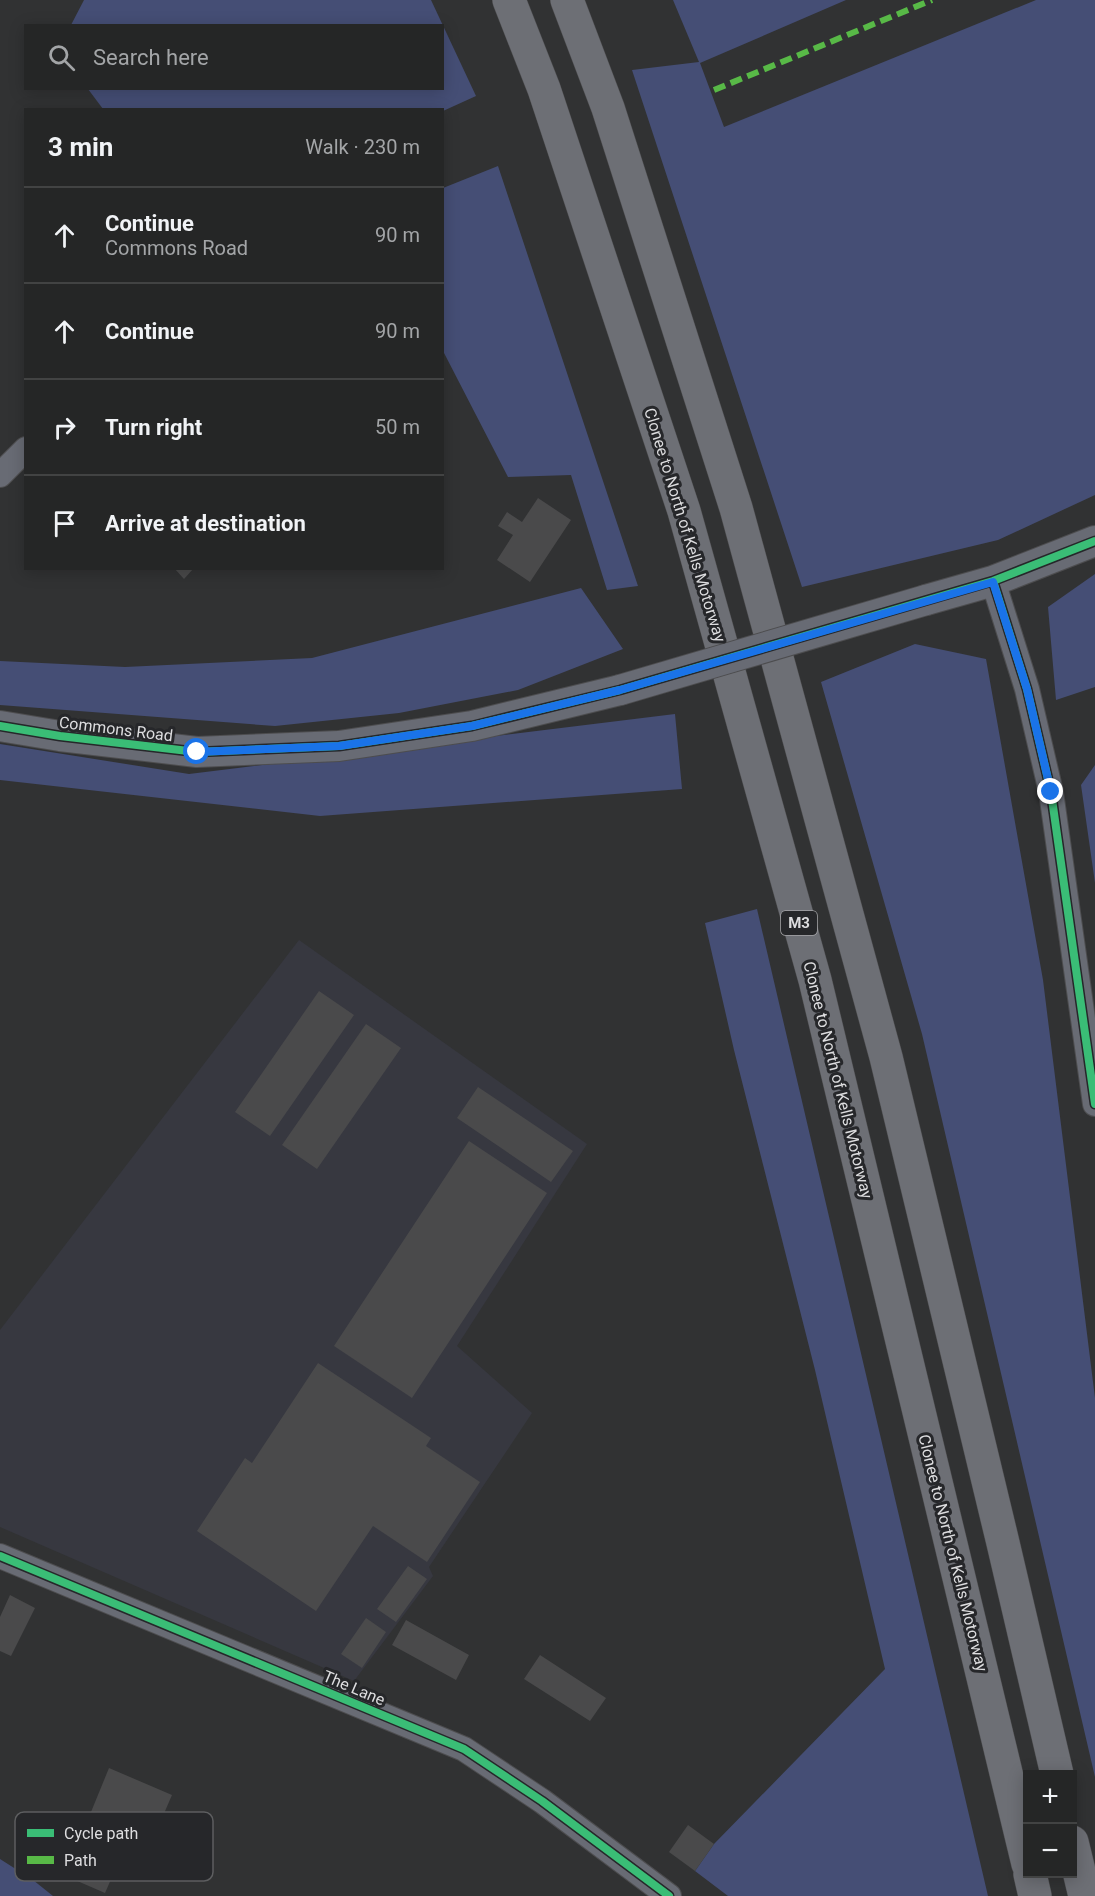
<!DOCTYPE html>
<html lang="en">
<head>
<meta charset="utf-8">
<style>
  body { margin:0; font-family:Roboto,sans-serif; background:#2d2e2e; color:#f1f3f6 }
  .controls { position:absolute; right:18px; bottom:18px; display:grid; overflow:hidden; border-radius:0px; box-shadow:0 3px 15px #0003 }
  .controls button { width:54px; height:54px; display:grid; place-items:center; padding:0; border:0; border-bottom:2px solid #424343; background:#252626; color:#f1f3f6; font:30px sans-serif }
  .stop { position:absolute; width:18px; height:18px; margin:-14px; border:4px solid #1a73e8; border-radius:50%; background:#fff }
  .stop.end { background:#1a73e8; border-color:#fff; box-shadow:0 2px 6px #0008 }
  .list { margin:0; padding:0; list-style:none }
  h2 { display:flex; justify-content:space-between; align-items:center; height:78px; margin:0; padding:0 24px; font-size:26px }
  h2 small { font-size:20px; font-weight:400; color:#a3a5a7 }
  .list li { display:grid; grid-template-columns:39px 1fr auto; gap:18px; align-items:center; box-sizing:border-box; height:96px; padding:0 24px; border-top:2px solid #424343 }
  .list b { display:block; font-size:22px; white-space:nowrap }
  .list p { margin:0; font-size:20px; white-space:nowrap; color:#a3a5a7 }
  .list em { font-size:20px; font-style:normal; color:#a3a5a7 }
  .icon { flex:none; width:33px; height:33px; fill:none; stroke:currentColor; stroke-width:2; stroke-linecap:round; stroke-linejoin:round }
  .map { position:relative; flex:none; width:1095px; height:1896px; overflow:hidden }
  .search { position:absolute; background:#252626; box-shadow:0 3px 15px #0003; left:24px; top:24px; width:420px; height:66px; display:flex; align-items:center; gap:15px; box-sizing:border-box; padding:0 21px; border-radius:0px; color:#a3a5a7; font-size:22px }
  .panel { position:absolute; background:#252626; box-shadow:0 3px 15px #0003; left:24px; top:108px; width:420px; height:462px; border-radius:0px }
  .map>svg:first-child { display:block }
  .built { fill:#373840 }
  .green { fill:#454e75 }
  .building { fill:#4a4a4b }
  .lines { fill:none; stroke-linecap:round; stroke-linejoin:round }
  .minor-casing { stroke:#4d4d4f; stroke-width:26 }
  .tertiary-casing { stroke:#4d4d4f; stroke-width:32 }
  .motorway-casing { stroke:#4d4d4f; stroke-width:34 }
  .minor { stroke:#686b74; stroke-width:24 }
  .tertiary { stroke:#686b74; stroke-width:30 }
  .motorway { stroke:#6d6f75; stroke-width:33 }
  .tertiary-bridge-casing { stroke:#4d4d4f; stroke-width:32; stroke-linecap:butt }
  .tertiary-bridge { stroke:#686b74; stroke-width:30 }
  .quiet { stroke:#58b947; stroke-width:6; stroke-dasharray:12 6; stroke-linecap:butt }
  .cycleway-casing { stroke:#26272a; stroke-width:11 }
  .cycleway { stroke:#3abd76; stroke-width:8 }
  .route { stroke:#1a73e8; stroke-width:8 }
  .labels { text-anchor:middle; dominant-baseline:central; stroke-width:6; stroke-linejoin:round; paint-order:stroke }
  .shield { fill:#26272a; stroke:#a6a6a9; stroke-width:1.5 }
  .shield-label { font-size:15px; font-weight:bold; fill:#dddddf }
  .street-label { font-size:16px; fill:#dddddf; stroke:#26272a }
  .key { fill:#26272a; stroke:#5d5e60; stroke-width:1.5 }
  .key-label { font-size:16px; fill:#dddddf }
</style>
</head>
<body>
<div class="map">
<svg width="1095" height="1896" viewBox="0 0 1095 1896">
  <rect width="100%" height="100%" fill="#313233"/>
  <path class="built" d="M 299,940 L 587,1144 L 457,1346 L 532,1413 L 429,1567 L 433,1576 L 354,1681 L 0,1527 L 0,1330 Z"/>
  <path class="green" d="M 84,0 L 431,0 L 476,96 L 443,111 L 103,109 L 88,89 L 442,88 L 442,26 L 71,25 Z
    M 673,0 L 846,0 L 700,63 L 724,127 L 1036,0 L 1095,0 L 1095,495 L 998,540 L 802,587 L 632,70 L 699,62 Z
    M 498,166 L 638,586 L 607,590 L 571,475 L 508,477 L 443,351 L 443,188 Z
    M 1095,574 L 1095,687 L 1056,700 L 1048,607 Z
    M 581,588 L 623,649 L 518,690 L 399,713 L 275,726 L 0,705 L 0,661 L 125,667 L 312,658 Z
    M 915,644 L 986,659 L 1043,980 L 1095,1398 L 1095,1777 L 922,1034 L 821,682 Z
    M 675,714 L 682,789 L 320,816 L 0,780 L 0,744 L 189,774 Z
    M 1095,765 L 1095,883 L 1081,785 Z
    M 757,909 L 988,1896 L 728,1896 L 695,1871 L 714,1844 L 885,1669 L 815,1370 L 734,1050 L 705,923 Z
    M 0,1859 L 33,1880 L 53,1896 L 0,1896 Z"/>
  <path class="building" d="M 538,498 L 571,520 L 530,582 L 497,560 L 513,535 L 498,526 L 507,512 L 522,522 Z
    M 174,568 L 194,568 L 184,579 Z
    M 319,991 L 354,1015 L 270,1136 L 235,1112 Z
    M 366,1024 L 401,1048 L 317,1169 L 282,1145 Z
    M 478,1087 L 573,1151 L 551,1182 L 457,1118 Z
    M 469,1141 L 547,1193 L 412,1398 L 334,1346 Z
    M 318,1363 L 431,1438 L 426,1446 L 480,1482 L 427,1562 L 373,1526 L 316,1611 L 197,1531 L 245,1458 L 252,1463 Z
    M 408,1566 L 427,1579 L 396,1622 L 377,1609 Z
    M 10,1595 L 35,1608 L 11,1656 L 0,1651 L 0,1617 Z
    M 366,1618 L 386,1632 L 362,1668 L 341,1654 Z
    M 406,1620 L 469,1655 L 456,1680 L 392,1645 Z
    M 540,1655 L 606,1698 L 590,1721 L 524,1679 Z
    M 109,1768 L 172,1795 L 146,1855 L 117,1843 L 124,1826 L 91,1812 Z
    M 688,1825 L 714,1844 L 695,1871 L 669,1852 Z
    M 86,1855 L 116,1868 L 105,1893 L 75,1880 Z"/>
  <g class="lines">
    <defs>
      <path id="minor" d="M 0,475 L 26,449
        M 993,581 L 1027,689 L 1051,792 L 1095,1104
        M 0,1556 L 464,1749 L 542,1801 L 669,1896"/>
      <path id="tertiary" d="M 926,600 L 993,581 L 1095,541
        M 0,726 L 60,736 L 197,752 L 339,746 L 472,726 L 620,690"/>
      <path id="motorway" d="M 509,0 L 544,89 L 684,511 L 815,980 L 1028,1864
        M 567,0 L 608,108 L 736,508 L 886,1057 L 1003,1543 L 1057,1774
        M 1072,1842 L 1085,1896
        M 1030,1874 L 1035,1896"/>
    </defs>
    <use href="#minor" class="minor-casing"/>
    <use href="#tertiary" class="tertiary-casing"/>
    <use href="#motorway" class="motorway-casing"/>
    <use href="#minor" class="minor"/>
    <use href="#tertiary" class="tertiary"/>
    <use href="#motorway" class="motorway"/>
    <defs>
      <path id="tertiary-bridge" d="M 620,690 L 926,600"/>
    </defs>
    <use href="#tertiary-bridge" class="tertiary-bridge-casing"/>
    <use href="#tertiary-bridge" class="tertiary-bridge"/>
    <path class="quiet" d="M 714,90 L 932,0"/>
    <defs>
      <path id="cycleway" d="M 993,581 L 1027,689 L 1051,792 L 1095,1104
        M 0,726 L 60,736 L 197,752 L 339,746 L 472,726 L 620,690 L 993,581 L 1095,541
        M 0,1556 L 464,1749 L 542,1801 L 669,1896"/>
    </defs>
    <use href="#cycleway" class="cycleway-casing"/>
    <use href="#cycleway" class="cycleway"/>
  </g>
  <g class="lines">
    <path class="route" d="M 197,752 L 339,746 L 472,726 L 620,690 L 993,582 L 1027,689 L 1051,792"/>
  </g>
  <g class="labels">
    <rect class="shield" x="781" y="911" width="36" height="24" rx="4.5"/>
    <g class="shield-label">
      <text x="799" y="923">M3</text>
    </g>
    <g class="street-label">
      <text transform="translate(685 525) rotate(73)">Clonee to North of Kells Motorway</text>
      <text transform="translate(116 729) rotate(7)">Commons Road</text>
      <text transform="translate(838 1080) rotate(76)">Clonee to North of Kells Motorway</text>
      <text transform="translate(953 1553) rotate(76)">Clonee to North of Kells Motorway</text>
      <text transform="translate(354 1688) rotate(23)">The Lane</text>
    </g>
  </g>
  <rect x="15" y="1812" width="198" height="69" rx="9" class="key"/>
  <rect x="27" y="1829" width="27" height="8" fill="#3abd76"/>
  <rect x="27" y="1856" width="27" height="8" fill="#58b947"/>
  <g class="key-label">
    <text x="64" y="1839">Cycle path</text>
    <text x="64" y="1866">Path</text>
  </g>
</svg>
<div class="controls">
<button>+</button>
<button>−</button>
</div>
<div class="stop" style="left:197px;top:752px"></div>
<div class="stop end" style="left:1051px;top:792px"></div>
<div class="search"><svg class="icon" aria-label="search" viewBox="0 0 24 24"><circle cx="10" cy="10" r="6"/><path d="M15 15l6 6"/></svg>Search here</div>
<section class="panel">
<h2>3 min<small>Walk · 230 m</small></h2>
<ul class="list">
<li><svg class="icon" aria-label="ahead" viewBox="0 0 24 24"><path d="M12 20V5M6 11l6-6 6 6"/></svg><div><b>Continue</b><p>Commons Road</p></div><em>90 m</em></li>
<li><svg class="icon" aria-label="ahead" viewBox="0 0 24 24"><path d="M12 20V5M6 11l6-6 6 6"/></svg><div><b>Continue</b></div><em>90 m</em></li>
<li><svg class="icon" aria-label="right" viewBox="0 0 24 24"><path d="M7 20v-9h11M14 6l5 5-5 5"/></svg><div><b>Turn right</b></div><em>50 m</em></li>
<li><svg class="icon" aria-label="arrive" viewBox="0 0 24 24"><path d="M6 21V4h12l-3 4 3 4H6"/></svg><div><b>Arrive at destination</b></div></li>
</ul>
</section>
</div>
</body>
</html>
